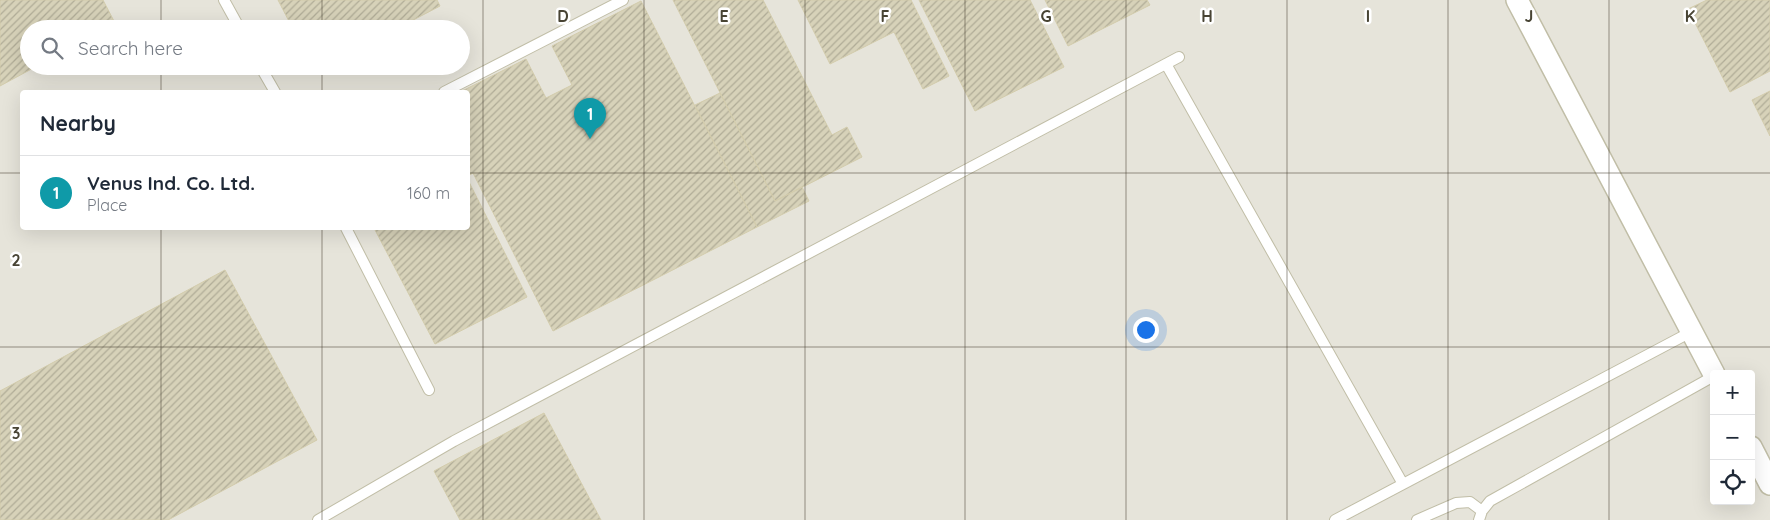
<!DOCTYPE html>
<html lang="en">
<head>
<meta charset="utf-8">
<style>
  body { margin:0; font-family:Quicksand,sans-serif; background:#f2f2f3; color:#1f2937 }
  .controls { position:absolute; right:15px; bottom:15px; display:grid; overflow:hidden; border-radius:5px; box-shadow:0 5px 20px #0002 }
  .controls button { width:45px; height:45px; display:grid; place-items:center; padding:0; border:0; border-bottom:1px solid #e0e1e3; background:#fff; color:#1f2937; font:25px sans-serif }
  .you { position:absolute; left:1145px; top:329px; width:18px; height:18px; margin:-12px; border:4px solid #fff; border-radius:50%; background:#1a73e8; box-shadow:0 0 0 8px #1a73e833 }
  .badge { display:grid; place-items:center; width:32px; height:32px; border-radius:50%; background:#db2777; color:#fff; font-size:16px; font-weight:700 }
  .pin { position:absolute; translate:-50% -41px; filter:drop-shadow(0 1px 2px #0008) }
  .pin::after { content:''; position:absolute; top:26px; width:18px; height:15px; background:inherit; clip-path:polygon(0 0,100% 0,50% 100%) }
  .list { margin:0; padding:0; list-style:none }
  h2 { display:flex; justify-content:space-between; align-items:center; height:65px; margin:0; padding:0 20px; font-size:21px }
  h2 small { font-size:16px; font-weight:400; color:#747a83 }
  .list li { display:grid; grid-template-columns:32px 1fr auto; gap:15px; align-items:center; box-sizing:border-box; height:75px; padding:0 20px; border-top:1px solid #e0e1e3 }
  .list b { display:block; font-size:19px; white-space:nowrap }
  .list p { margin:0; font-size:16px; white-space:nowrap; color:#747a83 }
  .list em { font-size:16px; font-style:normal; color:#747a83 }
  .icon { flex:none; width:28px; height:28px; fill:none; stroke:currentColor; stroke-width:2; stroke-linecap:round; stroke-linejoin:round }
  .map { position:relative; flex:none; width:1770px; height:520px; overflow:hidden }
  .search { position:absolute; background:#fff; box-shadow:0 5px 20px #0002; left:20px; top:20px; width:450px; height:55px; display:flex; align-items:center; gap:12px; box-sizing:border-box; padding:0 18px; border-radius:28px; color:#747a83; font-size:19px }
  .panel { position:absolute; background:#fff; box-shadow:0 5px 20px #0002; left:20px; top:90px; width:450px; height:140px; border-radius:5px }
  .map>svg:first-child { display:block }
  .industrial { fill:#e6e4da; fill-rule:evenodd }
  .building { fill:url(#building-hatch); stroke:#d3ccac }
  .lines { fill:none; stroke-linecap:round; stroke-linejoin:round }
  .lane-casing { stroke:#c1bea7; stroke-width:12 }
  .street-casing { stroke:#c1bea7; stroke-width:24 }
  .lane { stroke:#fff; stroke-width:10 }
  .street { stroke:#fff; stroke-width:21 }
  .grid { fill:none; stroke:#484434; stroke-width:1; stroke-opacity:0.55 }
  .grid-label { font-size:16px; text-anchor:middle; font-weight:bold; fill:#484434; stroke:#fff; stroke-width:5; stroke-linejoin:round; paint-order:stroke }
</style>
</head>
<body>
<div class="map">
<svg width="1770" height="520" viewBox="0 0 1770 520">
  <defs>
    <pattern id="building-hatch" width="6" height="6" patternUnits="userSpaceOnUse" patternTransform="scale(1.25)"><rect width="6" height="6" fill="#d7d2b9"/><path d="M-1 1l2-2M0 6l6-6M5 7l2-2" fill="none" stroke="#b0ac97"/></pattern>
  </defs>
  <rect width="100%" height="100%" fill="#f4f3e5"/>
  <path class="industrial" d="M 0,0 L 1770,0 L 1770,520 L 0,520 ZM 29,29 L 461,29 L 461,66 L 29,66 ZM 22,92 L 468,92 L 468,228 L 22,228 ZM 1714,374 L 1751,374 L 1751,501 L 1714,501 Z"/>
  <path class="building" d="M 0,0 L 103,0 L 116,25 L 108,29 L 29,29 L 29,66 L 37,66 L 0,86 Z
    M 278,0 L 437,0 L 440,6 L 396,29 L 293,29 Z
    M 673,0 L 763,0 L 832,135 L 847,127 L 862,157 L 775,201 Z
    M 798,0 L 911,0 L 949,76 L 923,89 L 894,32 L 830,64 Z
    M 919,0 L 1030,0 L 1064,67 L 975,111 Z
    M 1045,0 L 1147,0 L 1150,5 L 1068,46 Z
    M 1707,0 L 1770,0 L 1770,71 L 1730,92 L 1688,9 Z
    M 641,1 L 757,227 L 553,331 L 473,173 L 468,176 L 468,92 L 460,92 L 526,59 L 546,98 L 572,85 L 552,46 Z
    M 1770,91 L 1770,136 L 1752,100 Z
    M 720,93 L 775,201 L 802,187 L 809,201 L 757,227 L 695,105 Z
    M 468,180 L 527,297 L 435,344 L 374,228 L 468,228 Z
    M 225,270 L 317,440 L 168,520 L 0,520 L 0,391 Z
    M 544,413 L 601,520 L 460,520 L 434,471 Z"/>
  <g class="lines">
    <defs>
      <path id="lane" d="M 224,0 L 240,29
        M 1166,64 L 1403,484
        M 260,66 L 275,92
        M 444,92 L 623,0
        M 346,228 L 429,390
        M 318,520 L 454,441 L 1179,57
        M 1335,520 L 1691,332
        M 1417,520 L 1456,503 L 1470,502 L 1482,511
        M 1479,520 L 1482,511 L 1490,501 L 1714,376"/>
      <path id="street" d="M 1517,0 L 1714,374
        M 1751,447 L 1770,484"/>
    </defs>
    <use href="#lane" class="lane-casing"/>
    <use href="#street" class="street-casing"/>
    <use href="#lane" class="lane"/>
    <use href="#street" class="street"/>
  </g>
  <path class="grid" d="M 161,0 L 161,29M 322,0 L 322,29M 483,0 L 483,520M 644,0 L 644,520M 805,0 L 805,520M 965,0 L 965,520M 1126,0 L 1126,520M 1287,0 L 1287,520M 1448,0 L 1448,520M 1609,0 L 1609,520M 161,66 L 161,92M 322,66 L 322,92M 0,173 L 22,173M 468,173 L 1770,173M 161,228 L 161,520M 322,228 L 322,520M 0,347 L 1770,347"/>
  <g class="grid-label">
    <text x="563" y="22">D</text>
    <text x="724" y="22">E</text>
    <text x="885" y="22">F</text>
    <text x="1046" y="22">G</text>
    <text x="1207" y="22">H</text>
    <text x="1368" y="22">I</text>
    <text x="1529" y="22">J</text>
    <text x="1690" y="22">K</text>
    <text x="16" y="266">2</text>
    <text x="16" y="439">3</text>
  </g>
</svg>
<div class="controls">
<button>+</button>
<button>−</button>
<button><svg class="icon" aria-label="locate" viewBox="0 0 24 24"><circle cx="12" cy="12" r="6"/><path d="M12 2v4M12 18v4M2 12h4M18 12h4"/></svg></button>
</div>
<div class="you"></div>
<div class="pin badge" style="left:590px;top:139px;background:#0f9aa8">1</div>
<div class="search"><svg class="icon" aria-label="search" viewBox="0 0 24 24"><circle cx="10" cy="10" r="6"/><path d="M15 15l6 6"/></svg>Search here</div>
<section class="panel">
<h2>Nearby<small></small></h2>
<ul class="list">
<li><span class="badge" style="background:#0f9aa8">1</span><div><b>Venus Ind. Co. Ltd.</b><p>Place</p></div><em>160 m</em></li>
</ul>
</section>
</div>
</body>
</html>
